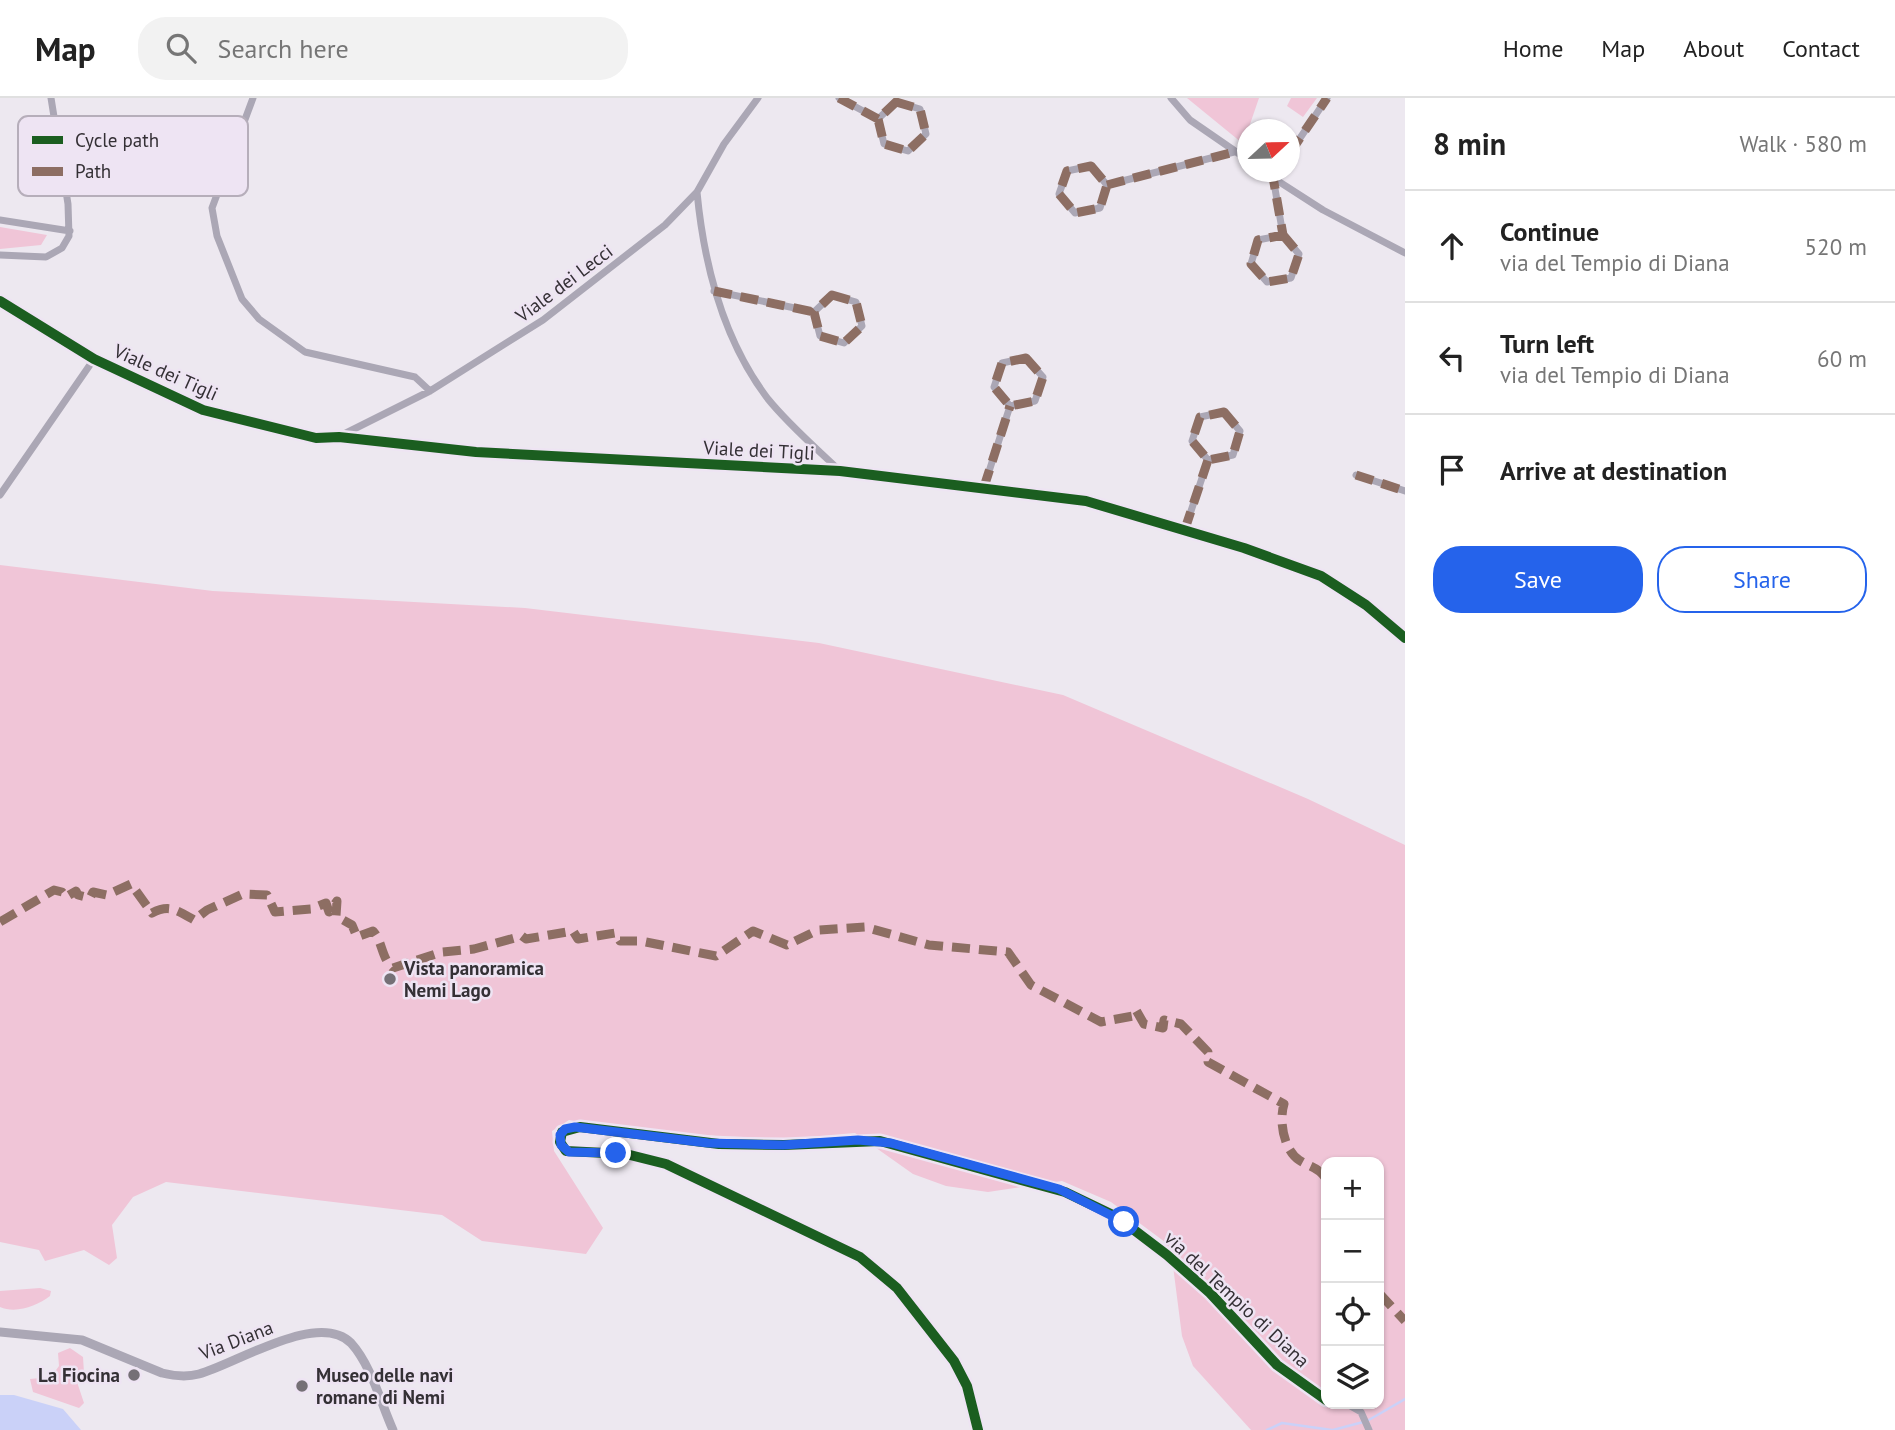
<!DOCTYPE html>
<html lang="en">
<head>
<meta charset="utf-8">
<style>
  body { margin:0; font-family:"PT Sans",sans-serif; background:#f2f2f2; color:#222 }
  .controls { position:absolute; right:21px; bottom:21px; display:grid; overflow:hidden; border-radius:14px; box-shadow:0 2px 5px #0004 }
  .controls button { width:63px; height:63px; display:grid; place-items:center; padding:0; border:0; border-bottom:2px solid #e0e0e0; background:#fff; color:#222; font:35px sans-serif }
  .compass { position:absolute; left:1237px; top:21px; width:63px; height:63px; border-radius:50%; background:#fff; box-shadow:0 2px 5px #0004; rotate:68deg }
  .stop { position:absolute; width:21px; height:21px; margin:-16px; border:5px solid #2563eb; border-radius:50%; background:#fff }
  .stop.end { background:#2563eb; border-color:#fff; box-shadow:0 2px 7px #0008 }
  .list { margin:0; padding:0; list-style:none }
  h2 { display:flex; justify-content:space-between; align-items:center; height:91px; margin:0; padding:0 28px; font-size:30px }
  h2 small { font-size:23px; font-weight:400; color:#767676 }
  .list li { display:grid; grid-template-columns:46px 1fr auto; gap:21px; align-items:center; box-sizing:border-box; height:112px; padding:0 28px; border-top:2px solid #e0e0e0 }
  .list b { display:block; font-size:26px; white-space:nowrap }
  .list p { margin:0; font-size:23px; white-space:nowrap; color:#767676 }
  .list em { font-size:23px; font-style:normal; color:#767676 }
  .actions { display:flex; gap:14px; padding:21px 28px }
  .actions a { flex:1; padding:16px 0; border:2px solid #2563eb; border-radius:28px; text-align:center; font-size:24px; color:#2563eb }
  .actions .main { background:#2563eb; color:#fff }
  .icon { flex:none; width:38px; height:38px; fill:none; stroke:currentColor; stroke-width:2; stroke-linecap:round; stroke-linejoin:round }
  .map { position:relative; flex:none; width:1405px; height:1332px; overflow:hidden }
  header { display:flex; align-items:center; gap:42px; box-sizing:border-box; height:98px; padding:0 35px; background:#fff; border-bottom:2px solid #e0e0e0 }
  header strong { font-size:33px }
  nav { display:flex; gap:38px; margin-inline-start:auto; font-size:24px }
  .search { width:490px; height:63px; background:#f2f2f2; display:flex; align-items:center; gap:18px; box-sizing:border-box; padding:0 24px; border-radius:28px; color:#767676; font-size:26px }
  main { display:flex }
  aside { flex:1; background:#fff }
  .map>svg:first-child { display:block }
  .green { fill:#f0c5d7; fill-rule:evenodd }
  .water { fill:#cad1f8 }
  .lines { fill:none; stroke-linecap:round; stroke-linejoin:round }
  .stream { stroke:#cad1f8; stroke-width:2.5 }
  .minor { stroke:#aba7b5; stroke-width:7 }
  .tertiary { stroke:#aba7b5; stroke-width:9 }
  .quiet { stroke:#8d6e63; stroke-width:9; stroke-dasharray:18 9; stroke-linecap:butt }
  .cycleway-casing { stroke:#eee4f3; stroke-width:15 }
  .cycleway { stroke:#1b5e20; stroke-width:10 }
  .route { stroke:#2563eb; stroke-width:9 }
  .poi-dot { fill:#757076; stroke:#eee4f3; stroke-width:2.5 }
  .labels { text-anchor:middle; dominant-baseline:central; stroke-width:5; stroke-linejoin:round; paint-order:stroke }
  .street-label { font-size:19px; fill:#343035; stroke:#eee4f3 }
  .poi-label { font-size:19px; font-weight:bold; fill:#343035; stroke:#eee4f3; text-anchor:start }
  .key { fill:#eee4f3; stroke:#b6aeba; stroke-width:2 }
  .key-label { font-size:19px; fill:#343035 }
</style>
</head>
<body>
<header>
<strong>Map</strong>
<div class="search"><svg class="icon" aria-label="search" viewBox="0 0 24 24"><circle cx="10" cy="10" r="6"/><path d="M15 15l6 6"/></svg>Search here</div>
<nav><a>Home</a><a>Map</a><a>About</a><a>Contact</a></nav>
</header>
<main>
<div class="map">
<svg width="1405" height="1332" viewBox="0 0 1405 1332">
  <rect width="100%" height="100%" fill="#ede8f0"/>
  <path class="green" d="M 1187,0 L 1259,0 L 1248,32 L 1247,49 Z
    M 1291,0 L 1317,0 L 1303,19 L 1287,8 Z
    M 0,129 L 47,137 L 41,147 L 0,151 Z
    M 0,467 L 213,493 L 525,510 L 819,545 L 1063,597 L 1308,701 L 1405,747 L 1405,1332 L 1251,1332 L 1193,1268 L 1182,1238 L 1173,1168 L 1165,1144 L 1111,1104 L 1062,1083 L 988,1094 L 946,1088 L 913,1076 L 855,1035 L 784,1041 L 642,1034 L 569,1022 L 552,1033 L 554,1053 L 603,1130 L 586,1156 L 482,1143 L 442,1117 L 166,1084 L 133,1099 L 112,1127 L 117,1160 L 109,1167 L 84,1152 L 45,1163 L 39,1152 L 0,1144 ZM 1326,1064 L 1379,1064 L 1379,1306 L 1326,1306 Z
    M 40,1190 L 51,1193 L 50,1198 C 37,1208 16,1216 0,1209 L 0,1193 Z
    M 70,1250 L 83,1259 L 84,1275 L 77,1284 L 84,1305 L 79,1310 L 33,1294 L 30,1281 L 51,1279 L 59,1268 L 58,1255 Z"/>
  <path class="water" d="M 0,1297 L 14,1297 L 63,1311 L 81,1332 L 0,1332 Z"/>
  <g class="lines">
    <path class="stream" d="M 1267,1332 L 1282,1325 L 1332,1332
      M 1333,1332 L 1367,1323 L 1405,1301"/>
    <path class="minor" d="M 253,0 L 212,110 L 217,138 L 242,201 L 259,221 L 305,254 L 415,279 L 430,293
      M 839,0 L 878,21
      M 1171,0 L 1190,22 L 1248,62
      M 896,4 L 920,11 L 926,36 L 908,53 L 884,46 L 878,21 Z
      M 1290,55 L 1327,0
      M 1091,68 L 1107,87 L 1100,110 L 1075,115 L 1059,96 L 1067,73 Z
      M 1264,74 L 1323,112 L 1405,155
      M 1276,74 L 1273,79 L 1283,137
      M 1107,87 L 1234,54
      M 697,94 C 704,167 723,242 768,301 C 789,327 816,350 840,373
      M 0,122 L 70,133
      M 1283,137 L 1299,156 L 1291,180 L 1267,184 L 1251,166 L 1258,142 Z
      M 0,157 L 46,159 L 62,150 L 69,138 L 68,106 L 51,0
      M 714,193 L 814,214
      M 832,197 L 856,204 L 862,228 L 844,245 L 820,238 L 814,214 Z
      M 0,203 L 94,261 L 203,312 L 316,340 L 339,339 L 476,354 L 840,373 L 1086,403 L 1244,450 L 1321,478 L 1366,507 L 1405,540
      M 1026,260 L 1043,279 L 1035,303 L 1010,308 L 994,289 L 1002,265 Z
      M 1224,314 L 1240,333 L 1233,357 L 1208,362 L 1192,343 L 1200,319 Z
      M 342,337 L 430,293 L 543,222 L 665,127 L 697,94 L 724,46 L 758,0
      M 1356,377 L 1405,393
      M 984,389 L 1010,308
      M 0,397 L 94,261
      M 1185,431 L 1208,362
      M 1347,1306 L 1361,1314 L 1369,1332
      M 978,1332 L 967,1288 L 954,1263 L 897,1190 L 860,1159 L 666,1066 L 626,1056 L 566,1053 L 560,1044 L 562,1034 L 580,1029 L 719,1046 L 784,1047 L 880,1043 L 1065,1094 L 1117,1119 L 1167,1157 L 1210,1195 L 1277,1267 L 1326,1302"/>
    <path class="tertiary" d="M 0,1234 L 82,1242 L 162,1275 C 174,1278 188,1279 199,1276 C 236,1266 318,1212 351,1245 C 371,1267 381,1305 393,1332"/>
    <path class="quiet" d="M 839,0 L 878,21
      M 896,4 L 920,11 L 926,36 L 908,53 L 884,46 L 878,21 Z
      M 1290,55 L 1327,0
      M 1091,68 L 1107,87 L 1100,110 L 1075,115 L 1059,96 L 1067,73 Z
      M 1276,74 L 1273,79 L 1283,137
      M 1107,87 L 1234,54
      M 1283,137 L 1299,156 L 1291,180 L 1267,184 L 1251,166 L 1258,142 Z
      M 714,193 L 814,214
      M 832,197 L 856,204 L 862,228 L 844,245 L 820,238 L 814,214 Z
      M 1026,260 L 1043,279 L 1035,303 L 1010,308 L 994,289 L 1002,265 Z
      M 1224,314 L 1240,333 L 1233,357 L 1208,362 L 1192,343 L 1200,319 Z
      M 1356,377 L 1405,393
      M 984,389 L 1010,308
      M 1185,431 L 1208,362
      M 0,824 L 54,792 L 62,794 L 66,799 L 76,793 L 78,797 L 90,800 L 93,794 L 107,797 L 131,786 L 152,815 C 169,806 177,812 194,822 L 207,812 L 243,796 L 267,797 L 275,814 L 311,811 L 326,805 L 329,814 L 337,803 L 336,818 L 352,827 L 357,839 L 373,833 C 383,844 381,860 393,870 L 442,854 L 474,851 L 522,838 L 526,841 L 573,833 L 578,841 L 615,835 L 620,843 L 641,843 L 716,858 L 753,833 L 787,847 L 818,832 L 865,829 L 929,847 L 1008,854 L 1031,887 L 1101,924 L 1133,918 L 1136,912 L 1144,926 L 1163,930 L 1164,922 L 1181,926 L 1208,954 L 1208,964 L 1284,1006 C 1279,1022 1283,1051 1299,1062 C 1309,1069 1319,1069 1326,1081
      M 1379,1195 L 1405,1223"/>
    <defs>
      <path id="cycleway" d="M 0,203 L 94,261 L 203,312 L 316,340 L 339,339 L 476,354 L 840,373 L 1086,403 L 1244,450 L 1321,478 L 1366,507 L 1405,540
        M 978,1332 L 967,1288 L 954,1263 L 897,1190 L 860,1159 L 666,1066 L 626,1056 L 566,1053 L 560,1044 L 562,1034 L 580,1029 L 719,1046 L 784,1047 L 880,1043 L 1065,1094 L 1117,1119 L 1167,1157 L 1210,1195 L 1277,1267 L 1326,1302"/>
    </defs>
    <use href="#cycleway" class="cycleway-casing"/>
    <use href="#cycleway" class="cycleway"/>
  </g>
  <g class="lines">
    <path class="route" d="M 616,1055 L 569,1054 L 561,1047 L 560,1037 L 565,1031 L 575,1029 L 708,1045 L 783,1047 L 858,1042 L 891,1045 L 1059,1091 L 1124,1124"/>
  </g>
  <g class="poi-dot">
    <circle cx="390" cy="881" r="7"/>
    <circle cx="134" cy="1277" r="7"/>
    <circle cx="302" cy="1288" r="7"/>
  </g>
  <g class="labels">
    <g class="street-label">
      <text transform="translate(564 185) rotate(-37)">Viale dei Lecci</text>
      <text transform="translate(166 274) rotate(24)">Viale dei Tigli</text>
      <text transform="translate(759 352) rotate(3)">Viale dei Tigli</text>
      <text transform="translate(1237 1201) rotate(43)">via del Tempio di Diana</text>
      <text transform="translate(236 1242) rotate(-21)">Via Diana</text>
    </g>
    <g class="poi-label">
      <text x="404" y="870">Vista panoramica<tspan x="404" dy="22">Nemi Lago</tspan></text>
      <text x="120" y="1277" text-anchor="end">La Fiocina</text>
      <text x="316" y="1277">Museo delle navi<tspan x="316" dy="22">romane di Nemi</tspan></text>
    </g>
  </g>
  <rect x="18" y="18" width="230" height="80" rx="10" class="key"/>
  <rect x="32" y="38" width="31" height="8" fill="#1b5e20"/>
  <rect x="32" y="69" width="31" height="9" fill="#8d6e63"/>
  <g class="key-label">
    <text x="75" y="49">Cycle path</text>
    <text x="75" y="80">Path</text>
  </g>
</svg>
<div class="controls">
<button>+</button>
<button>−</button>
<button><svg class="icon" aria-label="locate" viewBox="0 0 24 24"><circle cx="12" cy="12" r="6"/><path d="M12 2v4M12 18v4M2 12h4M18 12h4"/></svg></button>
<button><svg class="icon" aria-label="layers" viewBox="0 0 24 24"><path d="M12 4l9 5-9 5-9-5zM3 14l9 5 9-5"/></svg></button>
</div>
<svg class="compass" viewBox="-18 -18 36 36"><path d="M0-13l5 13h-10z" fill="#e53935"/><path d="M0 13l5-13h-10z" fill="#767676"/></svg>
<div class="stop" style="left:1124px;top:1124px"></div>
<div class="stop end" style="left:616px;top:1055px"></div>
</div>
<aside>
<h2>8 min<small>Walk · 580 m</small></h2>
<ul class="list">
<li><svg class="icon" aria-label="ahead" viewBox="0 0 24 24"><path d="M12 20V5M6 11l6-6 6 6"/></svg><div><b>Continue</b><p>via del Tempio di Diana</p></div><em>520 m</em></li>
<li><svg class="icon" aria-label="left" viewBox="0 0 24 24"><path d="M17 20v-9H6M10 6l-5 5 5 5"/></svg><div><b>Turn left</b><p>via del Tempio di Diana</p></div><em>60 m</em></li>
<li><svg class="icon" aria-label="arrive" viewBox="0 0 24 24"><path d="M6 21V4h12l-3 4 3 4H6"/></svg><div><b>Arrive at destination</b></div></li>
</ul>
<div class="actions"><a class="main">Save</a><a>Share</a></div>
</aside>
</main>
</body>
</html>
